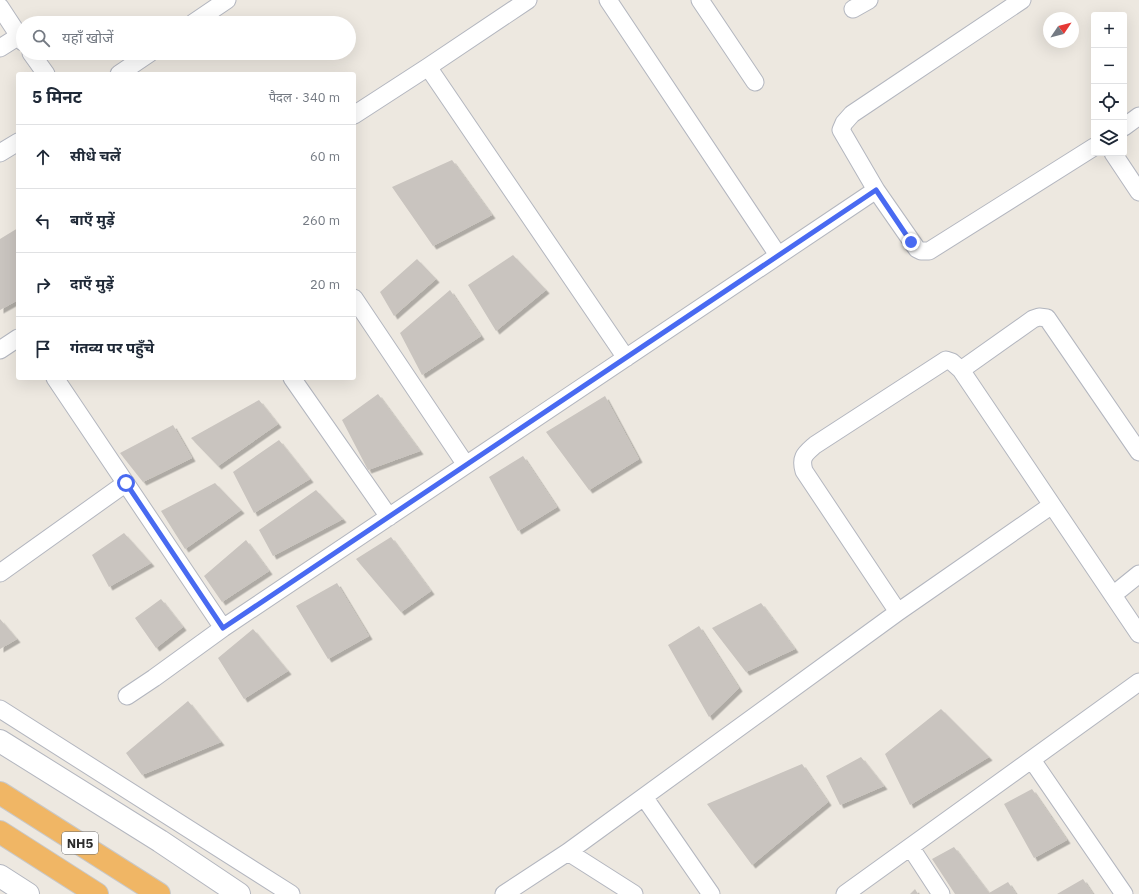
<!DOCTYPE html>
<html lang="hi">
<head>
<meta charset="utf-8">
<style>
  body { margin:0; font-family:"IBM Plex Sans","Noto Sans Devanagari",sans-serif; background:#f6f6f7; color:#1f2937 }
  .controls { position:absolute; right:12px; top:12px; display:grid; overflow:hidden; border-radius:4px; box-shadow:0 4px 16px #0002 }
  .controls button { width:36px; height:36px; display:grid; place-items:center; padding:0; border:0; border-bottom:1px solid #e0e1e3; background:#fff; color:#1f2937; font:20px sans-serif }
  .compass { position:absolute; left:1043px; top:12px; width:36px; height:36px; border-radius:50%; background:#fff; box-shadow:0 4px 16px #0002; rotate:55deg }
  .stop { position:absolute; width:12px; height:12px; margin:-9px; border:3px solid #496af1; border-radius:50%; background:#fff }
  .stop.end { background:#496af1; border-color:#fff; box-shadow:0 1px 4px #0008 }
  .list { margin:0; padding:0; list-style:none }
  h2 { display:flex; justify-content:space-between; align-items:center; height:52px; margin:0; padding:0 16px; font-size:17px }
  h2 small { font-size:13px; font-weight:400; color:#747a83 }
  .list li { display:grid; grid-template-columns:26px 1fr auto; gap:12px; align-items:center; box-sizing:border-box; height:64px; padding:0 16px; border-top:1px solid #e0e1e3 }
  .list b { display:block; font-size:15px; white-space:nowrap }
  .list em { font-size:13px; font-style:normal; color:#747a83 }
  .icon { flex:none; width:22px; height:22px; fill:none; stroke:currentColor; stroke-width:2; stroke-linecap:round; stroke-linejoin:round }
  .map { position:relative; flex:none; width:1139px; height:894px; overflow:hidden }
  .search { position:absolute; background:#fff; box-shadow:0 4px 16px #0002; left:16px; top:16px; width:340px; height:44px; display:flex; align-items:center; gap:10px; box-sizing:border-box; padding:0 14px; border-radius:22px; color:#747a83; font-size:15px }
  .panel { position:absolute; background:#fff; box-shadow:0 4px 16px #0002; left:16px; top:72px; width:340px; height:308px; border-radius:4px }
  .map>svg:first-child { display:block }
  .building { fill:#c9c4bf; filter:url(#shadow) }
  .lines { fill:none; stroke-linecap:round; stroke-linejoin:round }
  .minor-casing { stroke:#b3b6bf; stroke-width:19 }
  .secondary-casing { stroke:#b3b6bf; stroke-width:24 }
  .trunk-casing { stroke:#c8c8c8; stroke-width:24 }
  .minor { stroke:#fff; stroke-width:17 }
  .secondary { stroke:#fff; stroke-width:22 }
  .trunk { stroke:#f0b665; stroke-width:22 }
  .route { stroke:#496af1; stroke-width:5 }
  .labels { text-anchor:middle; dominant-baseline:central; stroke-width:3; stroke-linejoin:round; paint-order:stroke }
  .shield { fill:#fff; stroke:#6c6c6c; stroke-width:1 }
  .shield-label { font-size:13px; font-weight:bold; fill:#2d2d2d }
</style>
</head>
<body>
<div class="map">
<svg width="1139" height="894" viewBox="0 0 1139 894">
  <defs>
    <filter id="shadow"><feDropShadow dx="3.5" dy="3.5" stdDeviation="0" flood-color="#0004"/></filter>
  </defs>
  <rect width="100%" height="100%" fill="#ede8e0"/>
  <path class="building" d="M 452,160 L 492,215 L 433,246 L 392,187 Z
    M 18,228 L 18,300 L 0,310 L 0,239 Z
    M 513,255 L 546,290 L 496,331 L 468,285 Z
    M 417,259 L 436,279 L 394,316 L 380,292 Z
    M 450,290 L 481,336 L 422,375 L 400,333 Z
    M 378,394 L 420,451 L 368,470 L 342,420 Z
    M 605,396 L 639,459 L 589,490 L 546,432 Z
    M 259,400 L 278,424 L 218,466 L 191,438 Z
    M 173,425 L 192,458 L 143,482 L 120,453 Z
    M 279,440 L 310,479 L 254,513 L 233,472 Z
    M 523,456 L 557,507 L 518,531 L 489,477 Z
    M 215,483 L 241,510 L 185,549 L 161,511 Z
    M 316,490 L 343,519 L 273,556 L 259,530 Z
    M 124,533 L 151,563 L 109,587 L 92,555 Z
    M 391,537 L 431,591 L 401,612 L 356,559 Z
    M 246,540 L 269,571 L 222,602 L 204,576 Z
    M 337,583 L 369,636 L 328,659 L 296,606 Z
    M 161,599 L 183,627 L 156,648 L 135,618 Z
    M 761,603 L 795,649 L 746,672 L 712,628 Z
    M 0,619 L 17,639 L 0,649 Z
    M 699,626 L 739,688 L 709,717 L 668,645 Z
    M 253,629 L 288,671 L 244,699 L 218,658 Z
    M 188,701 L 221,742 L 142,775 L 126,753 Z
    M 941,709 L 989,757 L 910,805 L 885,754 Z
    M 861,757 L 884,786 L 840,805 L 826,776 Z
    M 802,764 L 828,802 L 752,865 L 707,804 Z
    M 1032,789 L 1067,840 L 1034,858 L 1004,804 Z
    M 954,847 L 989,893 L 1008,882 L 1016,894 L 955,894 L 932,859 Z
    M 1083,879 L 1093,894 L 1057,894 Z
    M 915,889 L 918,894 L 910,894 Z"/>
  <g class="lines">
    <defs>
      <path id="minor" d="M 608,0 L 778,255
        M 700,0 L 755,82
        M 0,7 L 23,42
        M 853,9 L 869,0
        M 193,23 L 227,0
        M 0,48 L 19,36
        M 31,53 L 46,74
        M 428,67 L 626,358
        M 119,74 L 150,53
        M 354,115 L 428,67 L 528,0
        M 1124,127 L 1139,116
        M 0,153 L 18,142
        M 1113,153 L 1139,192
        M 876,190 L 917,249 L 921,251 L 929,251 L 1094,147
        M 354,298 L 466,465
        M 0,350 L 18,338
        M 961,370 L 1033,319 L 1039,317 L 1047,318 L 1139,452
        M 55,378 L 223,628
        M 292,378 L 389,517
        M 0,573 L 126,483
        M 1113,595 L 1139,574
        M 898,612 L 804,471 C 800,457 805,454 815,445 L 946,360 L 952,362 L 961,370 L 1139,634
        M 127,696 L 154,678 L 223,628 L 876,190 L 841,130 L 844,123 L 852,114 L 1022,0
        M 0,709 L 291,894
        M 1032,760 L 1124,894
        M 644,797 L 711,894
        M 911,848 L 941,894
        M 568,852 L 634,894
        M 504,894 L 568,852 L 898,612 L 1052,505
        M 845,894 L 1139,682"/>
      <path id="secondary" d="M 0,741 L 160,841 L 239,894
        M 0,876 L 28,894"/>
      <path id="trunk" d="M 0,793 L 159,894
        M 0,832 L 97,894"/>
    </defs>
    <use href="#minor" class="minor-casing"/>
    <use href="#secondary" class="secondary-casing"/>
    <use href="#trunk" class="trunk-casing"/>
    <use href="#minor" class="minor"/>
    <use href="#secondary" class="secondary"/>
    <use href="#trunk" class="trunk"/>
  </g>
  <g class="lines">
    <path class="route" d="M 126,483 L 223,628 L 876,190 L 911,242"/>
  </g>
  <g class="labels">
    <rect class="shield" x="62" y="832" width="36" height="22" rx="3"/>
    <g class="shield-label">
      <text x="80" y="843">NH5</text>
    </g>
  </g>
</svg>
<div class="controls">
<button>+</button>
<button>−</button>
<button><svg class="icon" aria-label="locate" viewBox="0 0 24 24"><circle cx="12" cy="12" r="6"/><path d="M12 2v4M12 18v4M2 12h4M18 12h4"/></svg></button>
<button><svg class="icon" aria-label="layers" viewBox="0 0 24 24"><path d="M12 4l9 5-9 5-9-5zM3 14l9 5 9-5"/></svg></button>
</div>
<svg class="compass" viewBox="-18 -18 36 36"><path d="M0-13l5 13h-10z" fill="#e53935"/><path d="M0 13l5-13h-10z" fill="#747a83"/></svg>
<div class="stop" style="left:126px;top:483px"></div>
<div class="stop end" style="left:911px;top:242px"></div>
<div class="search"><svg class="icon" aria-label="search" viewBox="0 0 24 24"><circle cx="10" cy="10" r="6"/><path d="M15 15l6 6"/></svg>यहाँ खोजें</div>
<section class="panel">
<h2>5 मिनट<small>पैदल · 340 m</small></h2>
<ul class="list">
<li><svg class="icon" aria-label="ahead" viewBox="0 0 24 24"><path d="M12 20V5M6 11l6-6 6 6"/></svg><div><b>सीधे चलें</b></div><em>60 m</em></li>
<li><svg class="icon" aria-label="left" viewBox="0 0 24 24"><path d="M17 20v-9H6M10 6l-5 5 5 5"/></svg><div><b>बाएँ मुड़ें</b></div><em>260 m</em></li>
<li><svg class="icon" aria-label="right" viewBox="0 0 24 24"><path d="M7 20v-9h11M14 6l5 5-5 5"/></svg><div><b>दाएँ मुड़ें</b></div><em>20 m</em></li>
<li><svg class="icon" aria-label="arrive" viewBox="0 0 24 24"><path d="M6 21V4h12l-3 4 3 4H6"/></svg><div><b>गंतव्य पर पहुँचे</b></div></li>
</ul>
</section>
</div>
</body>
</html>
